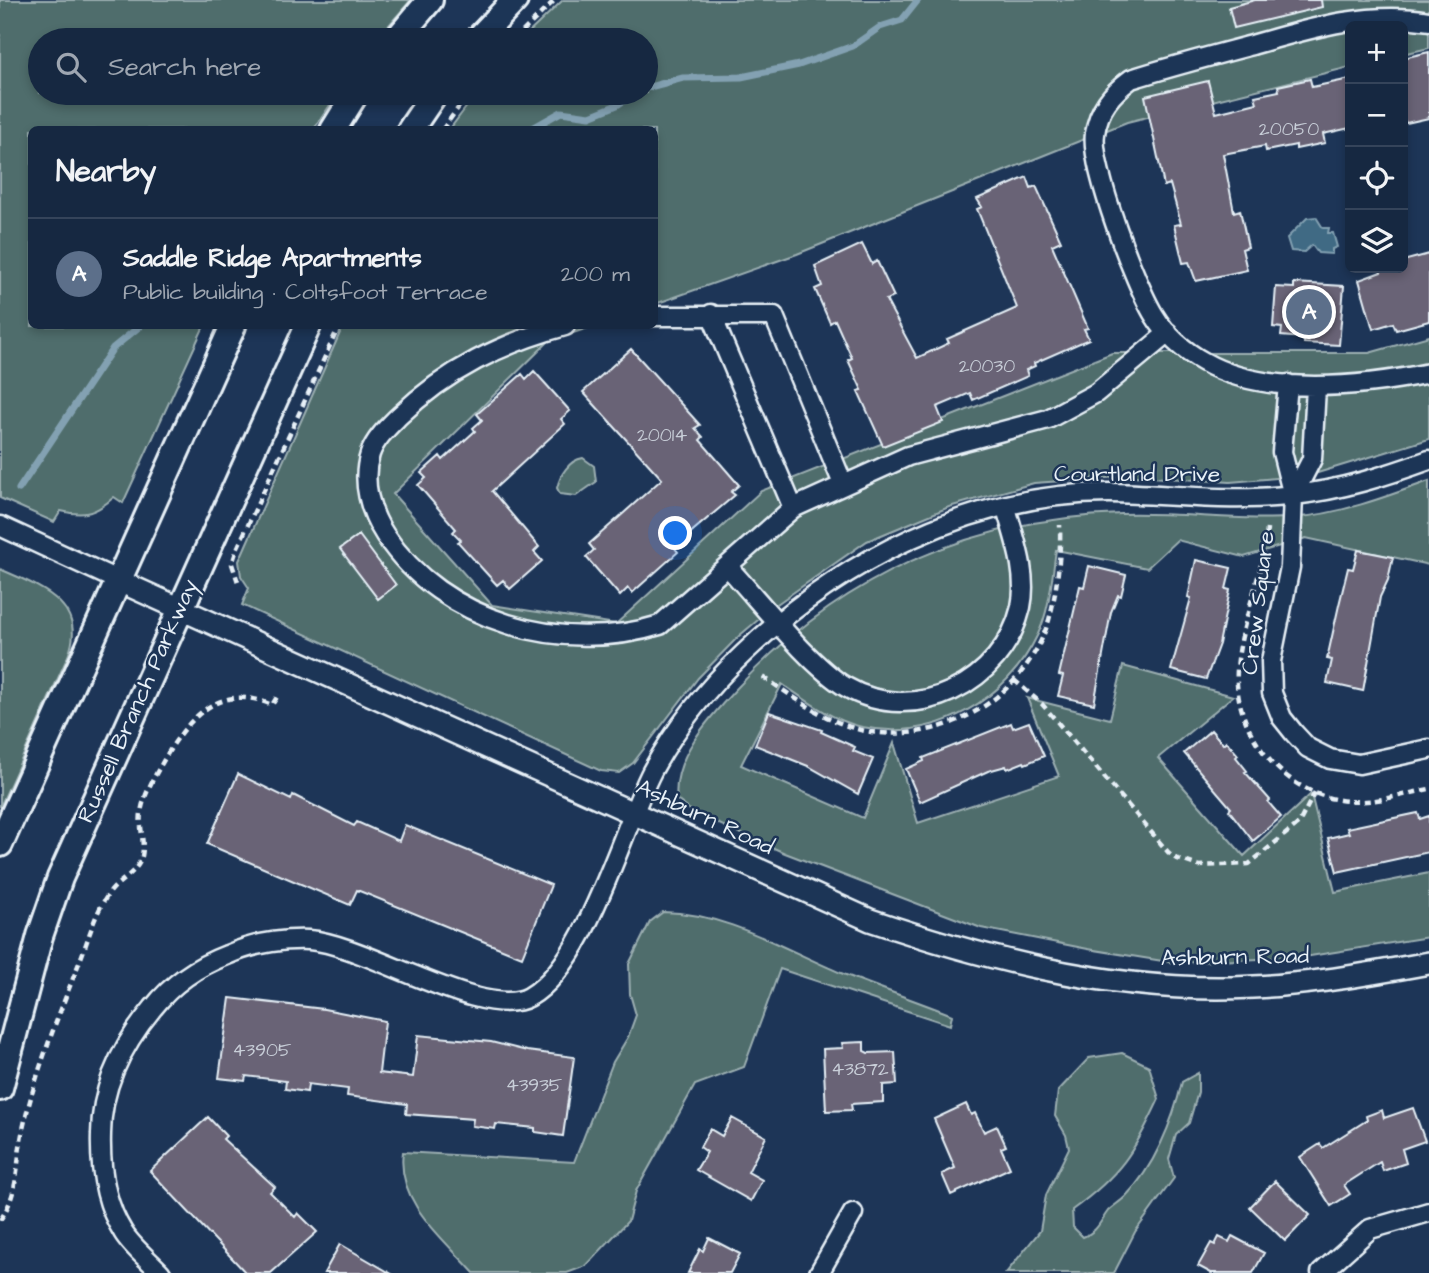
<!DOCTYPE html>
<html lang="en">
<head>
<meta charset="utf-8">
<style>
  body { margin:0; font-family:"Architects Daughter",sans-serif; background:#1f3048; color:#f1f3f6 }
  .controls { position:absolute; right:21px; top:21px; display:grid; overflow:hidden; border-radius:10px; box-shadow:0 4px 10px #0003 }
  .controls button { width:63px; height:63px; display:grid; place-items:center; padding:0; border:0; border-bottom:2px solid #35445a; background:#162841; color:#f1f3f6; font:35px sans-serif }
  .you { position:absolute; left:676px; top:534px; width:24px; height:24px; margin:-18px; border:5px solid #fff; border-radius:50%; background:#1a73e8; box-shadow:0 0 0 10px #1a73e833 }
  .badge { display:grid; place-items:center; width:46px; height:46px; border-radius:50%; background:#8bbbb9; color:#fff; font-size:23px; font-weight:700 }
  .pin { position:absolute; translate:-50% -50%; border:4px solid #fff; box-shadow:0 2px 7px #0006 }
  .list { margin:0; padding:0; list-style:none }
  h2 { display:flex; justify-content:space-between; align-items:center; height:91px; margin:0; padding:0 28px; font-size:30px }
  h2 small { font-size:23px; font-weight:400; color:#9ea6b1 }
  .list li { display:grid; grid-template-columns:46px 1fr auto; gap:21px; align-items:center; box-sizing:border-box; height:112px; padding:0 28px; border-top:2px solid #35445a }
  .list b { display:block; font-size:26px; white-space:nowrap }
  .list p { margin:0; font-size:23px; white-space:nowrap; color:#9ea6b1 }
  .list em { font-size:23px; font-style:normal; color:#9ea6b1 }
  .icon { flex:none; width:38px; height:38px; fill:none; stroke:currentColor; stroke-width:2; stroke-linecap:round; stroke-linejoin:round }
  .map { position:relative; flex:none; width:1429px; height:1273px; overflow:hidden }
  .search { position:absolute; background:#162841; box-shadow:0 4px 10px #0003; left:28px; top:28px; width:630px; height:77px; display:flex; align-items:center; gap:18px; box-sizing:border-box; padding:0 24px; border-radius:38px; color:#9ea6b1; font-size:26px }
  .panel { position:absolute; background:#162841; box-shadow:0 4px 10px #0003; left:28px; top:126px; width:630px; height:203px; border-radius:10px }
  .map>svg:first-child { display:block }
  .green { fill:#4f6d6c; stroke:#9cafb2; stroke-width:2 }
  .water { fill:#406b84; stroke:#83a1b2; stroke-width:2 }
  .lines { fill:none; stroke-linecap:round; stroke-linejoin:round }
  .stream { stroke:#83a1b2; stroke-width:7 }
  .building { fill:#696476; stroke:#e8f1f8; stroke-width:2 }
  .minor-casing { stroke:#e8f1f8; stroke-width:23 }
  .tertiary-casing { stroke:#e8f1f8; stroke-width:26 }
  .secondary-casing { stroke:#e8f1f8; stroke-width:30 }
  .path { stroke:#e8f1f8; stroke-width:4.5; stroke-dasharray:7 5; stroke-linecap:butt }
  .minor { stroke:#1d3557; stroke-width:18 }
  .tertiary { stroke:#1d3557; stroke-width:21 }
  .secondary { stroke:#1d3557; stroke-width:24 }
  .labels { text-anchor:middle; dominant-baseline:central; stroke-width:5; stroke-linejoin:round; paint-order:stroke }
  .number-label { font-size:19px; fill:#c8ced8 }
  .street-label { font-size:23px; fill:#e8f1f8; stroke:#1d3557 }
</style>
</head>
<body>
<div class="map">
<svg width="1429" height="1273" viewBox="0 0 1429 1273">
  <rect width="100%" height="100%" fill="#1d3557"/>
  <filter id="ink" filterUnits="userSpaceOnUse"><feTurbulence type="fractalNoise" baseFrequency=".0143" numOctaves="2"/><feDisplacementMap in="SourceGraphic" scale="14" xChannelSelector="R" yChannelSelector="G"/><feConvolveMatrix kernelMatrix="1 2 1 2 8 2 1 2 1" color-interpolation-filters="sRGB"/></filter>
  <g filter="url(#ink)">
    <path class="green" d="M 0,0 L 411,0 L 376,40 L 40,40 L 40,93 L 338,93 L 314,129 L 32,130 L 32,326 L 204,326 L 123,503 L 114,497 C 96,513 85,517 61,511 L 54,522 L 0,498 Z
      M 563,0 L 1429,0 L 1429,48 L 1403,54 L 1403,26 L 1350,26 L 1350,67 L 1127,122 L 797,254 L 655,304 L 654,130 L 449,130 L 477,93 L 646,93 L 646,40 L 521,40 Z
      M 343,326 L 594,326 L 549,341 L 393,494 L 492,605 L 616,624 L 761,491 L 1112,353 L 1369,353 L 1429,336 L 1429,439 L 1311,475 L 1230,482 L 1134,476 L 1034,483 L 949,507 L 867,541 L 777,604 L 739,636 L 698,678 L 633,763 L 619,773 L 601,771 L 242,605 L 249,588 L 241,576 L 239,561 Z
      M 583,458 L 594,466 L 596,482 L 576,496 L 560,494 L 557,488 C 560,475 569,460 583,458 Z
      M 1429,481 L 1429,565 L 1306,538 L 1244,557 L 1177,540 L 1147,568 L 1056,550 C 1052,577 1050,609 1038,634 C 1007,700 936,742 862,727 C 832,720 807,701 782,684 L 741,765 L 863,818 L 894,743 L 918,823 L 1059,776 L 1027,698 L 1110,719 L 1123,666 L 1233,696 L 1158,758 L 1244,856 L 1311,794 L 1335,892 L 1429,873 L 1429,937 L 1304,957 L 1175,963 L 1088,949 L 981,928 L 785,853 L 694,813 L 677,800 C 671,759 710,717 737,688 C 840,577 971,518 1122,514 C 1178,512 1235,521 1291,518 C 1337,515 1386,497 1429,481 Z
      M 0,569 C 38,586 89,603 68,656 L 0,807 Z
      M 663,912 C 727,913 783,949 841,973 C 878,988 915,1000 952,1015 L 950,1025 L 780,969 L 744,1067 L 695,1085 L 636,1191 L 628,1221 L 586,1266 L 567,1273 L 474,1273 C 443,1238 396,1202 403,1152 L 574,1162 L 613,1062 L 628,1037 L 636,1015 L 630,994 L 629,964 L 650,922 Z
      M 1122,1053 L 1149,1066 L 1159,1099 C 1134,1153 1120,1175 1072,1210 L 1073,1227 L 1083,1237 C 1098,1231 1099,1223 1108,1211 C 1113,1206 1120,1202 1125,1197 C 1154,1168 1173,1121 1182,1082 L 1198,1073 L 1198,1092 L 1189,1123 L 1176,1135 L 1169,1159 L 1174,1178 L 1135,1232 L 1114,1273 L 1006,1273 L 1040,1231 L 1046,1195 L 1069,1148 L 1066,1135 L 1055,1116 L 1058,1091 L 1089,1058 Z"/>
    <path class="water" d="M 1316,217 L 1323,228 L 1329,228 L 1328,233 L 1333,233 L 1337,247 L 1332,249 L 1332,254 L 1318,253 L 1312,245 L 1304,252 L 1291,251 L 1287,238 L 1307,218 Z"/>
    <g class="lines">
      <path class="stream" d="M 646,88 L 683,78 L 741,77 L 799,65 L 853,46 L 880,27 L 902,20 L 918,0
        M 529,130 L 561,112 L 590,116 L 617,105 L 635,93
        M 19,489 L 113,348 L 140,326"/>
    </g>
    <path class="building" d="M 1255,0 L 1321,0 L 1322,7 L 1234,28 L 1229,7 Z
      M 1429,52 L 1429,118 L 1406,123 L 1403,118 L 1403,58 Z
      M 1310,79 L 1312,87 L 1350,79 L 1350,128 L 1323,134 L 1325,143 L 1296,149 L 1296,145 L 1266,151 L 1265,146 L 1223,154 L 1234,212 L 1240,210 L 1248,247 L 1242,249 L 1247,270 L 1196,281 L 1189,262 L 1183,263 L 1174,225 L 1181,224 L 1170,184 L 1164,186 L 1145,96 L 1208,81 L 1216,113 L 1257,103 L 1255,96 L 1279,91 L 1278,86 Z
      M 1027,177 L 1031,188 L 1036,186 L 1061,241 L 1052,245 L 1088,328 L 1084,329 L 1089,339 L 1034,363 L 1035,366 L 1026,370 L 1028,376 L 973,400 L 970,393 L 937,407 L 943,422 L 883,446 L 858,391 L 862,390 L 848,360 L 852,358 L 835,320 L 830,323 L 815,289 L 822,286 L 815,266 L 862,244 L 872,264 L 877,261 L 894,297 L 886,300 L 917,358 L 949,343 L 947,339 L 1017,308 L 977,209 L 982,207 L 977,199 Z
      M 1429,254 L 1429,321 L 1396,330 L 1393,323 L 1373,329 L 1359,280 L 1381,272 L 1380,268 L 1403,268 L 1403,261 Z
      M 1294,283 L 1344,286 L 1339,345 L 1304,343 L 1304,338 L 1281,336 L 1282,328 L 1273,327 L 1276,287 L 1294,288 Z
      M 631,349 L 700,425 L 695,428 L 703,437 L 700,440 L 739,485 L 731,492 L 735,495 L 674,547 L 678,552 L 632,593 L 628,588 L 620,596 L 586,557 L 594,550 L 589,544 L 662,479 L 583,392 Z
      M 534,371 L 570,411 L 561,419 L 565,424 L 492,491 L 539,547 L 534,552 L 542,561 L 510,589 L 503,580 L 497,585 L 458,542 L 461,540 L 453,532 L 456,529 L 418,485 L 426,478 L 421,473 L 440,456 L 443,460 L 475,431 L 473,428 L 482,420 L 477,414 L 522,374 L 526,379 Z
      M 359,535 L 396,585 L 378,599 L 340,549 Z
      M 1358,550 L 1393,557 L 1388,580 L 1380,597 L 1363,691 L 1327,683 L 1332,660 L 1327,659 L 1339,605 L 1348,568 L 1353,569 Z
      M 1196,560 L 1231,568 L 1226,589 L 1230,590 L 1219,644 L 1206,679 L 1171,670 L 1191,598 L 1188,597 Z
      M 1089,566 L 1126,575 L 1121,596 L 1118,595 L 1111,612 L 1094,704 L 1058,696 L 1063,676 L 1059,675 L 1080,586 L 1084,587 Z
      M 769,712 L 822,730 L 821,732 L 855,747 L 853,751 L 873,759 L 858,794 L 808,766 L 755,745 Z
      M 1029,722 L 1044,756 L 1025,764 L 1024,762 L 1007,769 L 1006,766 L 988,771 L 920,802 L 906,769 L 924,761 L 923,758 L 1011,723 L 1013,728 Z
      M 1211,730 L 1223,744 L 1226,741 L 1238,755 L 1236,757 L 1247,771 L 1245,772 L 1270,800 L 1268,802 L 1281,817 L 1253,841 L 1229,810 L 1231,808 L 1184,753 Z
      M 238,774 L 291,800 L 293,795 L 354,826 L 357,822 L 399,841 L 405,825 L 551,885 L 522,957 L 357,890 L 350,905 L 207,844 Z
      M 1418,813 L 1420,819 L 1429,816 L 1429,852 L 1337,872 L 1328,838 L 1349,833 L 1347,828 Z
      M 230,998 L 324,1009 L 385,1021 L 379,1073 L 413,1077 L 418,1035 L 491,1042 L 527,1051 L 574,1057 L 563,1136 L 535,1132 L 535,1128 L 496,1124 L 495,1129 L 472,1126 L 473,1119 L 406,1114 L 407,1104 L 347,1096 L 348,1089 L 308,1084 L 307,1092 L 285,1089 L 286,1081 L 246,1076 L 245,1081 L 219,1078 Z
      M 864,1042 L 864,1051 L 868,1053 L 895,1052 L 897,1084 L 883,1085 L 883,1102 L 851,1104 L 852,1110 L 826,1111 L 823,1049 L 843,1048 L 842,1043 Z
      M 966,1104 L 971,1115 L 975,1113 L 984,1132 L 997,1126 L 1006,1146 L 1001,1148 L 1010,1168 L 951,1195 L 942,1174 L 955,1168 L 934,1119 Z
      M 1413,1108 L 1425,1141 L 1402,1149 L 1406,1163 L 1383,1171 L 1380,1162 L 1344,1185 L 1350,1194 L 1331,1206 L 1300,1157 L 1320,1144 L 1323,1148 L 1367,1120 L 1366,1116 L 1382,1110 L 1384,1118 Z
      M 208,1117 L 226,1136 L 223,1139 L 275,1187 L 270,1192 L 295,1217 L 298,1213 L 317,1232 L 271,1273 L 246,1273 L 150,1171 Z
      M 732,1118 L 766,1137 L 748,1172 L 762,1180 L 751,1201 L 696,1170 L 707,1152 L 700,1147 L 710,1129 L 722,1136 Z
      M 1275,1181 L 1310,1215 L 1285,1241 L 1250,1207 Z
      M 1232,1236 L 1264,1253 L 1253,1273 L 1211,1273 L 1198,1266 L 1211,1243 L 1215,1245 L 1219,1237 L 1229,1242 Z
      M 709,1238 L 740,1254 L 730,1273 L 688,1273 L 700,1249 L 703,1251 Z
      M 340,1244 L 390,1273 L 324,1273 Z"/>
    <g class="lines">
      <defs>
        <path id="minor" d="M 1429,21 C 1366,10 1305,30 1245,47 C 1207,57 1169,67 1131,79 C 1112,93 1098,109 1095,134 C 1090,166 1136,286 1154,315 C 1166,335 1184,351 1204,362 C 1265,397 1363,387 1429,373
          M 711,314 L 793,508
          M 654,316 L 774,316 L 843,484
          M 565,326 C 502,343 447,370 399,416 C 388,427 375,439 370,454 C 361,482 370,512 385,535 C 442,622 563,655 660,625 L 793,508 L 908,456 L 1048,419 L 1096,393 L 1168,333
          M 1288,384 L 1282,452 L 1293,496 L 1290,567 L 1271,661 L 1272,693 L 1282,718 L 1294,733 L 1308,748 L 1330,759 L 1359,764 L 1429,749
          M 1293,496 L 1312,459 L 1316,387
          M 0,526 L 119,581
          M 727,566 C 758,599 809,665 846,687 C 915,727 1003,683 1021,607 C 1028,574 1015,540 1006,508
          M 161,1273 C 149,1260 132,1247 123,1232 C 104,1202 100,1168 101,1134 C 101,1086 123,1044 153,1008 C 172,984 198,966 227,955 C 252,944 281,939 309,940 C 366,944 484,1022 529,997 C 587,964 621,831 652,771 C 675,729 708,687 743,654 C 840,561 972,493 1109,493 C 1171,494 1232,503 1294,495 C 1341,490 1385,476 1429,460
          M 819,1273 L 853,1213
          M 1321,1273 L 1370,1229 L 1429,1212"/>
        <path id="tertiary" d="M 119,581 L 870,920 C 983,958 1098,988 1218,988 C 1290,988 1359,976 1429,963"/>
        <path id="secondary" d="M 396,40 L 430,0
          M 477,40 L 515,0
          M 333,130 L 356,93
          M 410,130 L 435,93
          M 0,844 L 233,326
          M 0,1088 L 40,936 L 60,878 L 308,326"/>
      </defs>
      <use href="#minor" class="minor-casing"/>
      <use href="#tertiary" class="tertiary-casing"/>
      <use href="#secondary" class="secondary-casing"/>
      <path class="path" d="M 514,40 L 555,0
        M 442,130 L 469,93
        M 1267,529 C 1263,577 1240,622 1237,670 C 1233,729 1280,791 1340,800 C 1369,805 1401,795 1429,789
        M 238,582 L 232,564 L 237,549 L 339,326
        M 763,677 C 796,698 831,726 871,732 C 949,743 1025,696 1049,620 C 1057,591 1061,555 1060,525
        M 1014,680 L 1042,704 L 1168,852 L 1175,858 L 1199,866 L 1249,864 L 1299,823 L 1315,792
        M 0,1220 C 20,1192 16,1161 23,1129 C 36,1070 59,1014 81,958 C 89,937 96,909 111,891 C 121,879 138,872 142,856 C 145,842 139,827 141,813 C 143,797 153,779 161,765 C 186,720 218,681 272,705 L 277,697"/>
      <use href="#minor" class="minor"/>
      <use href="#tertiary" class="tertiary"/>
      <use href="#secondary" class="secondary"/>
    </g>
  </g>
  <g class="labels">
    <g class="number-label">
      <text x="1289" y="129">20050</text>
      <text x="987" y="366">20030</text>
      <text x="662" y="435">20014</text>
      <text x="262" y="1050">43905</text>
      <text x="860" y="1069">43872</text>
      <text x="534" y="1085">43935</text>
    </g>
    <g class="street-label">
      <text x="1137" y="474">Courtland Drive</text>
      <text transform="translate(1258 603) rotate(-83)">Crew Square</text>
      <text transform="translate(138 701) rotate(-66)">Russell Branch Parkway</text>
      <text transform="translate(705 817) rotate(25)">Ashburn Road</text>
      <text transform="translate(1235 957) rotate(-1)">Ashburn Road</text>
    </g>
  </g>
</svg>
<div class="controls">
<button>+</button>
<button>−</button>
<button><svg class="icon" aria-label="locate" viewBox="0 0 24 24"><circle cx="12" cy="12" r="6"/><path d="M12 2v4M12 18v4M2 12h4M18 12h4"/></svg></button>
<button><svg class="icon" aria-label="layers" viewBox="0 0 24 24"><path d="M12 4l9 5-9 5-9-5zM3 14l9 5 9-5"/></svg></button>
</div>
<div class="you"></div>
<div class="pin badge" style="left:1309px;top:312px;background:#5c6f8a">A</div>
<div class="search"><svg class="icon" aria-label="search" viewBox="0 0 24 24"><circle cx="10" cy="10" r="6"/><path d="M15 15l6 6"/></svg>Search here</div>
<section class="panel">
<h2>Nearby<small></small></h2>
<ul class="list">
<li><span class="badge" style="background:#5c6f8a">A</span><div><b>Saddle Ridge Apartments</b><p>Public building · Coltsfoot Terrace</p></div><em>200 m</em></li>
</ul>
</section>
</div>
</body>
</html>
